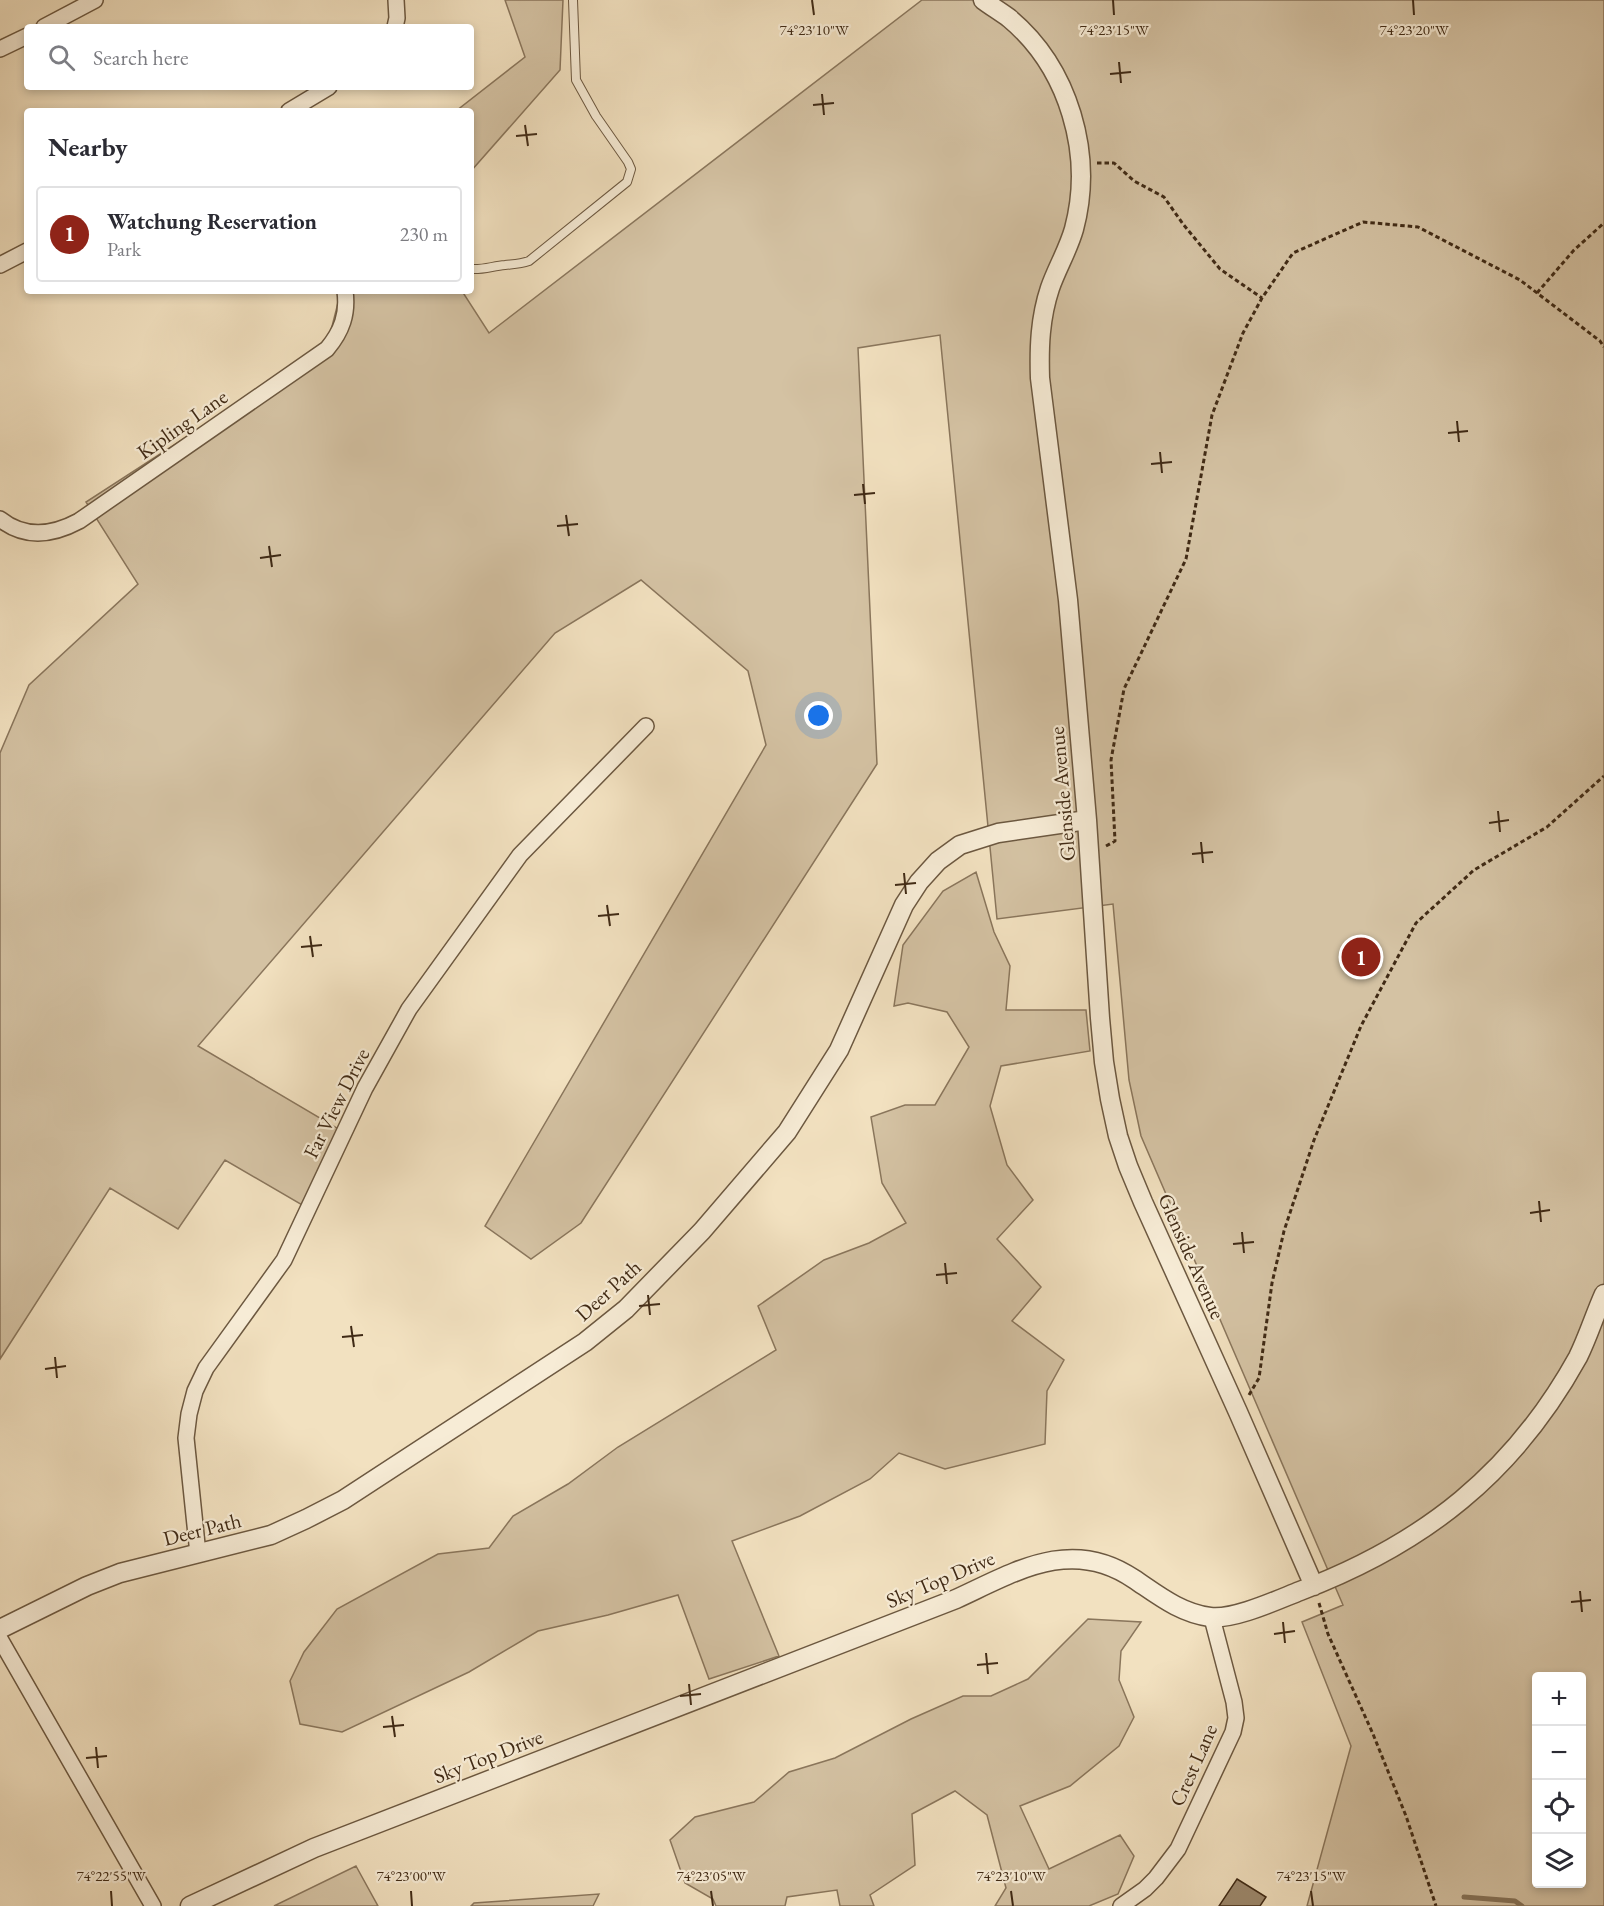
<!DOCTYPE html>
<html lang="en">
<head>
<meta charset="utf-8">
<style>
  body { margin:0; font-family:"EB Garamond",serif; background:#f7f7f7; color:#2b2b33 }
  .controls { position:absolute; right:18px; bottom:18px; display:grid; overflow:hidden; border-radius:6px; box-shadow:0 3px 9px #0003 }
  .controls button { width:54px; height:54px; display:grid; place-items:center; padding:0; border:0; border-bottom:2px solid #e1e1e2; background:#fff; color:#2b2b33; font:30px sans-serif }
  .you { position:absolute; left:819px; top:716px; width:21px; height:21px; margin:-15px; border:4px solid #fff; border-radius:50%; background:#1a73e8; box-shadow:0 0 0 9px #1a73e833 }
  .badge { display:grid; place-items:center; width:39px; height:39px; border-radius:50%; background:#8f2418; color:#fff; font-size:20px; font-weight:700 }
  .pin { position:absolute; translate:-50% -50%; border:3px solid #fff; box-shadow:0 2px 6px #0006 }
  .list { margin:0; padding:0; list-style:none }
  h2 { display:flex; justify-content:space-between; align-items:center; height:78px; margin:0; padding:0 24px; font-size:26px }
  h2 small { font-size:20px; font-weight:400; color:#7c7c81 }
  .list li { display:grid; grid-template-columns:39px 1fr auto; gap:18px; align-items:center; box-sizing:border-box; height:96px; margin:0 12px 12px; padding:0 12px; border:2px solid #e1e1e2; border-radius:6px }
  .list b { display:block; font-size:22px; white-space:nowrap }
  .list p { margin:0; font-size:20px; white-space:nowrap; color:#7c7c81 }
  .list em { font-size:20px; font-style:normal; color:#7c7c81 }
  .icon { flex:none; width:33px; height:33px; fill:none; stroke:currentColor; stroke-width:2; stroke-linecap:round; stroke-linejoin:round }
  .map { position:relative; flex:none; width:1604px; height:1906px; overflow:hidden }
  .search { position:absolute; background:#fff; box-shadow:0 3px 9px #0003; left:24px; top:24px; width:450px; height:66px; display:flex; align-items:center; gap:15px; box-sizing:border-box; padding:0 21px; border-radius:6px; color:#7c7c81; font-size:22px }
  .panel { position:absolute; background:#fff; box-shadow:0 3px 9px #0003; left:24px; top:108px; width:450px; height:186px; border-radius:6px }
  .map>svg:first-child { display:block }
  .green { fill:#d4c2a3; stroke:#8a765c; stroke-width:1.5; fill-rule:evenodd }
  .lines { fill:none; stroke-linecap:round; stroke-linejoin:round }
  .stream { stroke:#867359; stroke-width:5 }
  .building { fill:#9d896e; stroke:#402a15; stroke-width:1.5 }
  .service-casing { stroke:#6c5840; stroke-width:10 }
  .minor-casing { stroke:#6c5840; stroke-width:18 }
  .tertiary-casing { stroke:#6c5840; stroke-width:21 }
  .path { stroke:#402a15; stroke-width:3; stroke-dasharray:4.5 3; stroke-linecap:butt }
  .service { stroke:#f7ecd6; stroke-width:8 }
  .minor { stroke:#f7ecd6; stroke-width:15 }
  .tertiary { stroke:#f7ecd6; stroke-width:18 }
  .ticks { fill:none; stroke:#402a15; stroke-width:2 }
  .labels { text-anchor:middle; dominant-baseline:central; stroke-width:4.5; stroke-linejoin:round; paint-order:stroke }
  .street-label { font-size:21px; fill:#402a15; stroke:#f7ecd6 }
  .ticks-label { font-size:15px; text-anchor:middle; fill:#402a15; stroke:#f7ecd6; stroke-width:4.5; stroke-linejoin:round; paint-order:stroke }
</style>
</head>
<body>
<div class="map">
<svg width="1604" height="1906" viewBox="0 0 1604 1906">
  <rect width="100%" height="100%" fill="#f2e1c0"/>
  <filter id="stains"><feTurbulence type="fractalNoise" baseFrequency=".00333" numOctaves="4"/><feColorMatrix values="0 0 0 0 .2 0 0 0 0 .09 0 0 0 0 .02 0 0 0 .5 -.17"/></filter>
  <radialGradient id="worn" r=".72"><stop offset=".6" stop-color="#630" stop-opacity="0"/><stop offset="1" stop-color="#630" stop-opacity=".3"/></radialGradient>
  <path class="green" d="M 505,0 L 563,0 L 560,70 L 471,171 L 471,111 L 456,111 L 525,57 Z
    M 922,0 L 1604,0 L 1604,1906 L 1307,1906 L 1351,1746 L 1302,1622 L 1343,1605 L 1141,1136 L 1129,1080 L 1113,904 L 997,919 L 940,335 L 858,348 L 877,764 L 581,1223 L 531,1259 L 485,1226 L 766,745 L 748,671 L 641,580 L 555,633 L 198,1046 L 342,1131 L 309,1209 L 225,1160 L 178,1229 L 110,1188 L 0,1359 L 0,753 L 29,685 L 138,584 L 86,502 L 327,346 L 339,299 L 352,291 L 462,291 L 489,333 ZM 1536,1676 L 1582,1676 L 1582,1884 L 1536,1884 Z
    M 976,872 L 994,932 L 1010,966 L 1006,1010 L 1086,1010 L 1090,1051 L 1001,1066 L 990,1106 L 1007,1165 L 1033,1200 L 997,1239 L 1041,1287 L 1012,1321 L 1064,1360 L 1047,1391 L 1045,1444 L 945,1469 L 899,1453 L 870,1479 L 800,1516 L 732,1541 L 779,1656 L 709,1679 L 678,1595 L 608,1615 L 538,1631 L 469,1672 L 342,1732 L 300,1724 L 290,1681 L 304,1652 L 337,1609 L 438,1554 L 489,1548 L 513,1516 L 568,1484 L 618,1447 L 776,1350 L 758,1306 L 824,1260 L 869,1243 L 906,1223 L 882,1183 L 871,1117 L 905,1105 L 935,1105 L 969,1047 L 947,1012 L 908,1003 L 894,1006 L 903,945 L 943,891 Z
    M 1088,1619 L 1141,1622 L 1121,1651 L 1119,1680 L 1134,1717 L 1119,1746 L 1070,1786 L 1020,1806 L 1049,1869 L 1120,1835 L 1134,1856 L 1118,1894 L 1089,1906 L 995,1906 L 1006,1888 L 987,1815 L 955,1791 L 912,1814 L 915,1865 L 870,1895 L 874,1906 L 840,1906 L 837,1890 L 787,1897 L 785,1906 L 716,1906 L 713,1899 L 685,1883 L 670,1840 L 695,1817 L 754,1802 L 789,1772 L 835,1758 L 911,1719 L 963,1696 L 991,1696 L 1028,1679 Z
    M 356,1866 L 378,1906 L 274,1906 Z
    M 599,1894 L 593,1906 L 471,1906 L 474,1903 Z"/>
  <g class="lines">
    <path class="stream" d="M 1464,1897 L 1515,1901 L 1522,1906"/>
  </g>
  <path class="building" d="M 1237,1879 L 1266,1897 L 1260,1906 L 1219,1906 Z"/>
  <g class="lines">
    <defs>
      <path id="service" d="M 471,269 C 483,270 493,266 505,265 C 514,264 520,264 529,261 L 627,182 L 631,169 L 628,162 L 596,116 L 576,80 L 573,0"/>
      <path id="minor" d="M 44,27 L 95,0
        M 395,27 L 397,18 L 396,0
        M 0,49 L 27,36
        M 289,111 L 329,87
        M 0,265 L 27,251
        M 0,519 C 25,539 53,535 79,521 L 327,349 C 342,331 348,314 345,291
        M 198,1554 L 186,1438 L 189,1414 L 195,1391 L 206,1368 L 284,1260 L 365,1088 L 409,1009 L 520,855 L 646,726
        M 0,1639 L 153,1906
        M 1121,1906 L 1145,1889 L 1156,1878 L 1178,1849 L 1233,1732 L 1236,1718 L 1234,1702 L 1212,1618"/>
      <path id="tertiary" d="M 983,0 C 991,6 1001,12 1009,18 C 1069,68 1094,154 1074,229 C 1068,250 1057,268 1050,288 C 1040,318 1039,347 1040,378 L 1068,600 L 1087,820 L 1100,1018 L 1104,1062 L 1110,1099 L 1118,1136 L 1128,1166 L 1143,1202 L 1238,1412 L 1314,1586
        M 0,1629 L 87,1586 L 120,1573 L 271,1535 L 306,1519 L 343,1500 L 585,1342 L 626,1309 L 702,1231 L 787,1132 L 839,1050 L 904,905 L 919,882 L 938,861 L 960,845 L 998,833 L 1087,820
        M 190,1906 L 314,1848 L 956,1599 C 1015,1572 1071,1536 1134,1579 C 1158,1595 1180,1613 1210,1617 C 1234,1620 1277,1600 1300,1591 C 1424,1544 1514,1473 1578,1357 C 1588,1337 1595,1314 1604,1294"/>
    </defs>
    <use href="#service" class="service-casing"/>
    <use href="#minor" class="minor-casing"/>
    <use href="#tertiary" class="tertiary-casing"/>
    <path class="path" d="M 1097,163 L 1114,163 L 1134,181 L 1164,197 L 1183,224 L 1220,269 L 1262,298
      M 1537,293 L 1574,250 L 1604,223
      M 1106,846 L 1115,841 L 1111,760 L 1124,689 L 1186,559 L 1212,415 L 1243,333 L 1262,298 L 1293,253 L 1363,222 L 1418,227 L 1520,280 L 1600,341 L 1604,347
      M 1249,1395 L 1259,1378 L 1272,1283 L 1284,1231 L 1314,1140 L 1361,1026 L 1416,923 L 1474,870 L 1547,827 L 1604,776
      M 1319,1603 L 1328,1634 L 1373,1734 L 1406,1816 L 1436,1906"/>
    <use href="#service" class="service"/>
    <use href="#minor" class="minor"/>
    <use href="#tertiary" class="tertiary"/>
  </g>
  <path class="ticks" d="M 812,0 L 814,15M 1113,0 L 1114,15M 1413,0 L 1414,15M 1119,62 L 1121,83M 1110,74 L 1131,72M 822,94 L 824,115M 813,105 L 834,103M 525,125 L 528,146M 516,136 L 537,134M 1457,421 L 1459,442M 1448,433 L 1468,431M 1160,452 L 1162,473M 1151,464 L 1172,462M 863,484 L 865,504M 854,495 L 875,493M 566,515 L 569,536M 557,526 L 578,524M 269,546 L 272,567M 260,558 L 281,555M 1498,811 L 1500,832M 1489,823 L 1509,820M 1201,842 L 1203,863M 1192,854 L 1213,852M 904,873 L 906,894M 895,885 L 916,883M 607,905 L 610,926M 598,916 L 619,914M 310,936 L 313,957M 301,947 L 322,945M 1539,1201 L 1541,1222M 1530,1213 L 1550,1210M 1242,1232 L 1244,1253M 1233,1244 L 1254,1242M 945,1263 L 947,1284M 936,1275 L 957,1273M 648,1295 L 650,1315M 639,1306 L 660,1304M 351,1326 L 354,1347M 342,1337 L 363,1335M 55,1357 L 57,1378M 45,1369 L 66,1366M 1580,1591 L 1582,1612M 1571,1602 L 1591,1600M 1283,1622 L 1285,1643M 1274,1634 L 1295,1631M 986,1653 L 988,1674M 977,1665 L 998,1663M 689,1684 L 691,1705M 680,1696 L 701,1694M 392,1716 L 395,1737M 383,1727 L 404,1725M 96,1747 L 98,1768M 86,1758 L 107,1756M 111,1891 L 112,1906M 411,1891 L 412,1906M 711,1891 L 713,1906M 1011,1891 L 1013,1906M 1311,1891 L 1313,1906"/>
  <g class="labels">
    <g class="street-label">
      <text transform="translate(182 424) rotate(-35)">Kipling Lane</text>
      <text transform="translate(1062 794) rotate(-95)">Glenside Avenue</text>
      <text transform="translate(336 1103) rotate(-63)">Far View Drive</text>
      <text transform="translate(1192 1256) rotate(66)">Glenside Avenue</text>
      <text transform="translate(608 1290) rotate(-42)">Deer Path</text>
      <text transform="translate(202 1529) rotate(-14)">Deer Path</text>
      <text transform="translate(940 1579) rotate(-23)">Sky Top Drive</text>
      <text transform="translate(488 1756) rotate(-21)">Sky Top Drive</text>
      <text transform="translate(1193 1765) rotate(-66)">Crest Lane</text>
    </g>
  </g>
  <g class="ticks-label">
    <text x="814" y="35">74°23'10"W</text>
    <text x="1114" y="35">74°23'15"W</text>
    <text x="1414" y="35">74°23'20"W</text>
    <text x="111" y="1881">74°22'55"W</text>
    <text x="411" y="1881">74°23'00"W</text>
    <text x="711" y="1881">74°23'05"W</text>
    <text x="1011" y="1881">74°23'10"W</text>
    <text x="1311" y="1881">74°23'15"W</text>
  </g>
  <rect width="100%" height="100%" filter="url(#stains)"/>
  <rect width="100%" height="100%" fill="url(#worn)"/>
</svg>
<div class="controls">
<button>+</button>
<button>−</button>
<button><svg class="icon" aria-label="locate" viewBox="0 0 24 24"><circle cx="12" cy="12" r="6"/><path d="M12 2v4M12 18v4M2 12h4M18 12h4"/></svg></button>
<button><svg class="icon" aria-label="layers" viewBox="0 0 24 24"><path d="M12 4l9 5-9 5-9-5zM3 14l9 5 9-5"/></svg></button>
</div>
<div class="you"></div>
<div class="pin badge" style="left:1361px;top:957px">1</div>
<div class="search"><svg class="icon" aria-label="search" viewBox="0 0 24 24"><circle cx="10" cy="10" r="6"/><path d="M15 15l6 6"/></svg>Search here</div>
<section class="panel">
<h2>Nearby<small></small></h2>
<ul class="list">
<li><span class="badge">1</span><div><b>Watchung Reservation</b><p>Park</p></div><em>230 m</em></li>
</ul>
</section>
</div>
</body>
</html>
